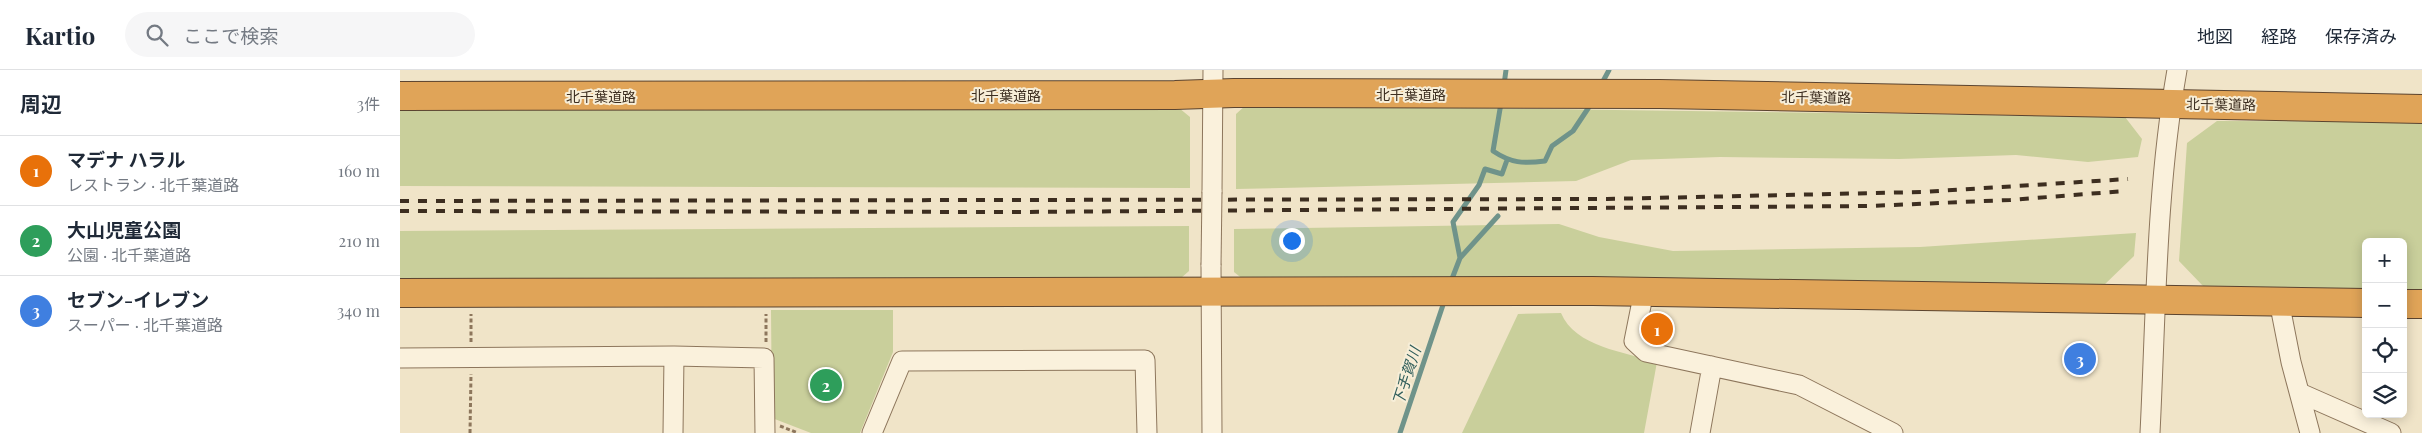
<!DOCTYPE html>
<html lang="ja">
<head>
<meta charset="utf-8">
<style>
  body { margin:0; font-family:"Playfair Display","Noto Sans JP",serif; background:#f6f6f7; color:#1f2937 }
  .controls { position:absolute; right:15px; bottom:15px; display:grid; overflow:hidden; border-radius:8px; box-shadow:0 2px 12px #0003 }
  .controls button { width:45px; height:45px; display:grid; place-items:center; padding:0; border:0; border-bottom:1px solid #e0e1e3; background:#fff; color:#1f2937; font:25px sans-serif }
  .you { position:absolute; left:891px; top:170px; width:18px; height:18px; margin:-12px; border:4px solid #fff; border-radius:50%; background:#1a73e8; box-shadow:0 0 0 8px #1a73e833 }
  .badge { display:grid; place-items:center; width:32px; height:32px; border-radius:50%; background:#9e2a2b; color:#fff; font-size:16px; font-weight:700 }
  .pin { position:absolute; translate:-50% -50%; border:2px solid #fff; box-shadow:0 1px 5px #0006 }
  .list { margin:0; padding:0; list-style:none }
  h2 { display:flex; justify-content:space-between; align-items:center; height:65px; margin:0; padding:0 20px; font-size:21px }
  h2 small { font-size:16px; font-weight:400; color:#747a83 }
  .list li { display:grid; grid-template-columns:32px 1fr auto; gap:15px; align-items:center; box-sizing:border-box; height:70px; padding:0 20px; border-top:1px solid #e0e1e3 }
  .list b { display:block; font-size:19px; white-space:nowrap }
  .list p { margin:0; font-size:16px; white-space:nowrap; color:#747a83 }
  .list em { font-size:16px; font-style:normal; color:#747a83 }
  .icon { flex:none; width:28px; height:28px; fill:none; stroke:currentColor; stroke-width:2; stroke-linecap:round; stroke-linejoin:round }
  .map { position:relative; flex:none; width:2022px; height:363px; overflow:hidden }
  header { display:flex; align-items:center; gap:30px; box-sizing:border-box; height:70px; padding:0 25px; background:#fff; border-bottom:1px solid #e0e1e3 }
  header strong { font-size:24px }
  nav { display:flex; gap:28px; margin-inline-start:auto; font-size:18px }
  .search { width:350px; height:45px; background:#f6f6f7; display:flex; align-items:center; gap:12px; box-sizing:border-box; padding:0 18px; border-radius:28px; color:#747a83; font-size:19px }
  main { display:flex }
  aside { flex:1; background:#fff }
  .map>svg:first-child { display:block }
  .green { fill:#c9cf9b }
  .lines { fill:none; stroke-linecap:round; stroke-linejoin:round }
  .stream { stroke:#6f938a; stroke-width:5 }
  .minor-casing { stroke:#8d765c; stroke-width:21 }
  .highway-casing { stroke:#5b4430; stroke-width:30 }
  .path { stroke:#8d765c; stroke-width:3; stroke-dasharray:4 2.5; stroke-linecap:butt }
  .minor { stroke:#faf1dc; stroke-width:19 }
  .highway { stroke:#e0a458; stroke-width:28 }
  .rail { stroke:#3d2e20; stroke-width:4; stroke-dasharray:9 9; stroke-linecap:butt }
  .minor-bridge-casing { stroke:#8d765c; stroke-width:21; stroke-linecap:butt }
  .minor-bridge { stroke:#faf1dc; stroke-width:19 }
  .labels { text-anchor:middle; dominant-baseline:central; stroke-width:4; stroke-linejoin:round; paint-order:stroke }
  .street-label { font-size:14px; fill:#3d2e20; stroke:#f7eed8 }
  .water-label { font-size:15px; font-style:italic; fill:#2f5d5a; stroke:#f7eed8 }
</style>
</head>
<body>
<header>
<strong>Kartio</strong>
<div class="search"><svg class="icon" aria-label="search" viewBox="0 0 24 24"><circle cx="10" cy="10" r="6"/><path d="M15 15l6 6"/></svg>ここで検索</div>
<nav><a>地図</a><a>経路</a><a>保存済み</a></nav>
</header>
<main>
<aside>
<h2>周辺<small>3件</small></h2>
<ul class="list">
<li><span class="badge" style="background:#e8710a">1</span><div><b>マデナ ハラル</b><p>レストラン · 北千葉道路</p></div><em>160 m</em></li>
<li><span class="badge" style="background:#2e9e5b">2</span><div><b>大山児童公園</b><p>公園 · 北千葉道路</p></div><em>210 m</em></li>
<li><span class="badge" style="background:#3f7fe0">3</span><div><b>セブン-イレブン</b><p>スーパー · 北千葉道路</p></div><em>340 m</em></li>
</ul>
</aside>
<div class="map">
<svg width="2022" height="363" viewBox="0 0 2022 363">
  <rect width="100%" height="100%" fill="#f0e4c8"/>
  <path class="green" d="M 846,35 L 1725,47 L 1742,69 L 1738,87 L 1688,92 L 1616,85 L 1499,89 L 1320,87 L 1231,90 L 1176,111 L 836,119 L 836,44 Z
    M 779,38 L 790,47 L 790,118 L 0,116 L 0,40 Z
    M 1817,51 L 2022,52 L 2022,223 L 2003,222 L 2003,172 L 1966,172 L 1966,221 L 1803,216 L 1779,191 L 1787,73 Z
    M 1159,154 L 1199,167 L 1273,181 L 1520,177 L 1736,163 L 1734,186 L 1701,218 L 844,210 L 834,202 L 834,159 Z
    M 789,156 L 789,201 L 781,208 L 0,210 L 0,161 Z
    M 371,240 L 493,240 L 493,282 L 460,363 L 411,363 L 372,348 Z
    M 1161,243 C 1175,277 1225,282 1257,292 L 1244,363 L 1062,363 L 1118,244 Z"/>
  <g class="lines">
    <path class="stream" d="M 1104,15 L 1106,0
      M 1201,15 L 1209,0
      M 1101,33 L 1093,81 C 1111,93 1123,94 1145,91 L 1152,76 L 1173,61 L 1191,34
      M 1060,188 L 1053,152 L 1079,115 L 1085,99 L 1102,104 L 1107,90
      M 1050,214 L 1060,188 L 1098,146
      M 1000,363 L 1045,229"/>
    <defs>
      <path id="minor" d="M 812,122 L 813,0
        M 811,195 L 812,363
        M 1244,221 L 1234,271 L 1246,282 L 1399,315 L 1493,363
        M 1879,231 L 1891,292 L 1910,363
        M 0,288 L 274,286 L 364,288 L 365,363
        M 1900,323 L 1991,363
        M 273,363 L 274,286
        M 472,363 L 502,291 L 745,290 L 747,363
        M 1300,363 L 1312,296
        M 1750,363 C 1756,242 1756,120 1777,0"/>
      <path id="highway" d="M 0,26 L 775,25 L 834,23 L 1260,24 L 2022,39
        M 0,223 L 1193,221 L 1966,233
        M 2003,234 L 2022,234"/>
    </defs>
    <use href="#minor" class="minor-casing"/>
    <use href="#highway" class="highway-casing"/>
    <path class="path" d="M 71,272 L 71,244
      M 366,272 L 366,244
      M 380,356 L 398,363
      M 70,363 L 71,304"/>
    <use href="#minor" class="minor"/>
    <use href="#highway" class="highway"/>
    <path class="rail" d="M 0,131 L 1207,129 L 1522,122 L 1728,109
      M 0,141 L 615,142 L 1468,136 L 1610,130 L 1725,121"/>
    <defs>
      <path id="minor-bridge" d="M 811,195 L 812,122"/>
    </defs>
    <use href="#minor-bridge" class="minor-bridge-casing"/>
    <use href="#minor-bridge" class="minor-bridge"/>
  </g>
  <g class="labels">
    <g class="street-label">
      <text x="1011" y="24">北千葉道路</text>
      <text x="606" y="25">北千葉道路</text>
      <text x="201" y="26">北千葉道路</text>
      <text transform="translate(1416 27) rotate(1)">北千葉道路</text>
      <text transform="translate(1821 34) rotate(1)">北千葉道路</text>
    </g>
    <g class="water-label">
      <text transform="translate(1006 306) rotate(-72)">下手賀川</text>
    </g>
  </g>
</svg>
<div class="controls">
<button>+</button>
<button>−</button>
<button><svg class="icon" aria-label="locate" viewBox="0 0 24 24"><circle cx="12" cy="12" r="6"/><path d="M12 2v4M12 18v4M2 12h4M18 12h4"/></svg></button>
<button><svg class="icon" aria-label="layers" viewBox="0 0 24 24"><path d="M12 4l9 5-9 5-9-5zM3 14l9 5 9-5"/></svg></button>
</div>
<div class="you"></div>
<div class="pin badge" style="left:1257px;top:259px;background:#e8710a">1</div>
<div class="pin badge" style="left:426px;top:315px;background:#2e9e5b">2</div>
<div class="pin badge" style="left:1680px;top:289px;background:#3f7fe0">3</div>
</div>
</main>
</body>
</html>
